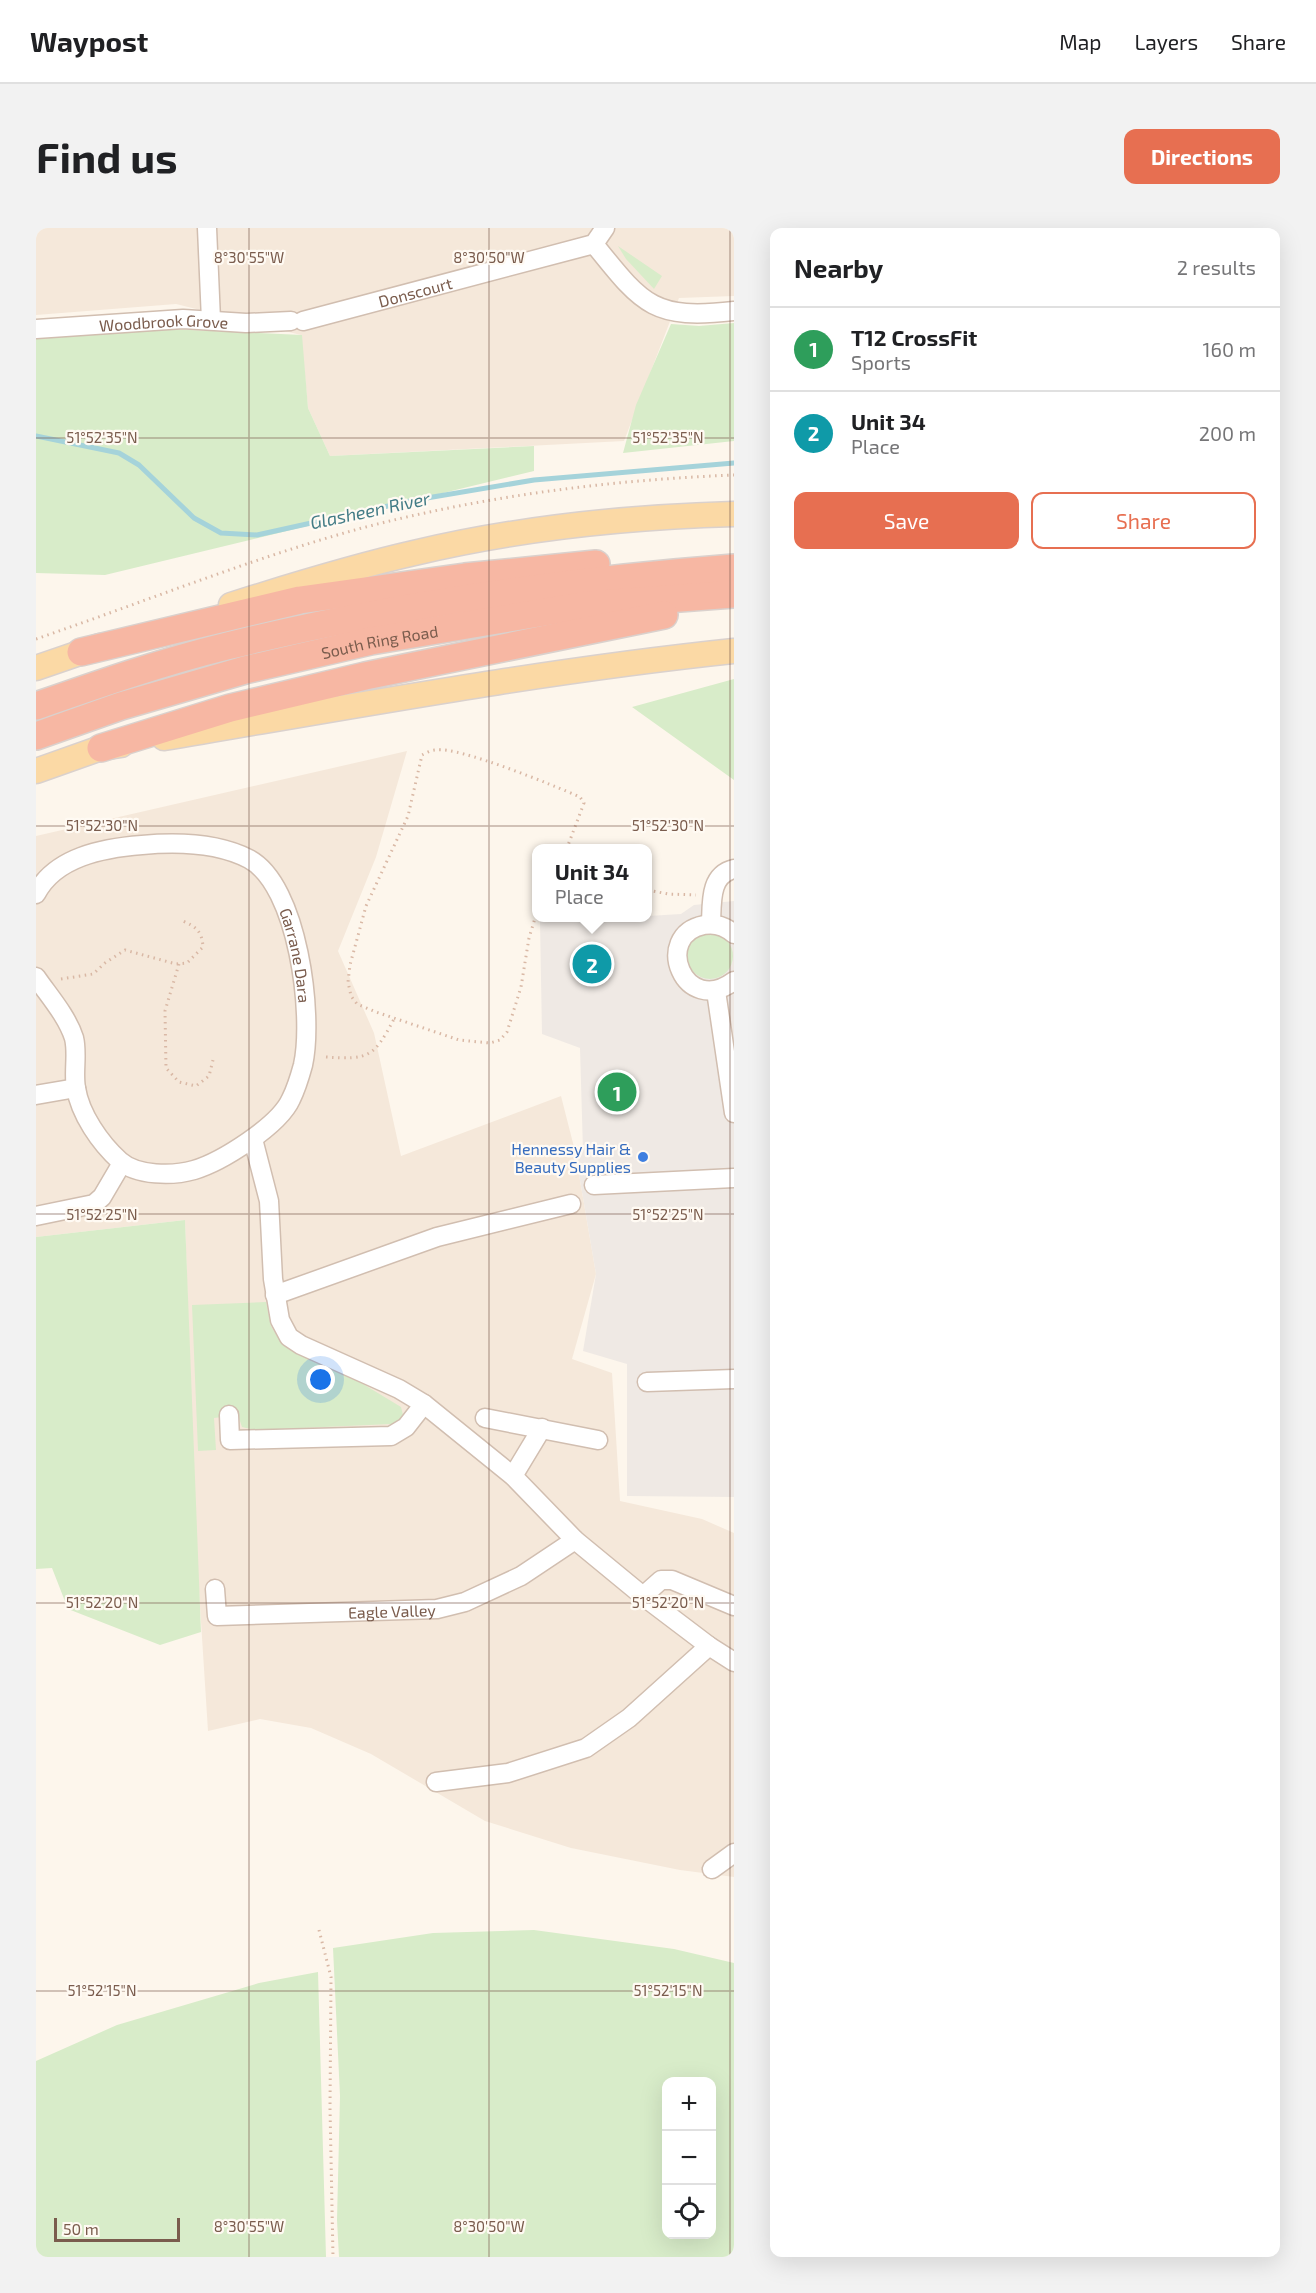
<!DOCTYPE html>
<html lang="en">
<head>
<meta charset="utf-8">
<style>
  body { margin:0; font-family:"Exo 2",sans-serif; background:#f2f2f2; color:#202124 }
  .controls { position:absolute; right:18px; bottom:18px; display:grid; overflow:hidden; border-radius:12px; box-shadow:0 6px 24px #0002 }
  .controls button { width:54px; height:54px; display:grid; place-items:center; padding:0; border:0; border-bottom:2px solid #e0e0e0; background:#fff; color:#202124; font:30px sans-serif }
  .scale { position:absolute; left:18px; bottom:15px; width:126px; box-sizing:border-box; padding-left:6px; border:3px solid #7a5c4d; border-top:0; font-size:16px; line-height:21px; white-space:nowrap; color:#7a5c4d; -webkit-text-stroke:4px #fffaf3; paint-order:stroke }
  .you { position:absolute; left:285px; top:1152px; width:21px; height:21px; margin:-15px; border:4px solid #fff; border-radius:50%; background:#1a73e8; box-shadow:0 0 0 9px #1a73e833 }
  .badge { display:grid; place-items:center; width:39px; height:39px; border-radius:50%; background:#e76f51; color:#fff; font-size:20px; font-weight:700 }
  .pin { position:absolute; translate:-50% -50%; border:3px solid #fff; box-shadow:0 2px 6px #0006 }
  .popup { position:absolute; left:496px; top:616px; width:120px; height:78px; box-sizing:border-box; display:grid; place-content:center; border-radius:12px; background:#fff; filter:drop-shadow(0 2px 4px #0005); font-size:20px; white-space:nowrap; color:#757577 }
  .popup b { font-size:22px; color:#202124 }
  .popup::after { content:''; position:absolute; left:50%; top:100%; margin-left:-12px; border:12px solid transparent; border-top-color:#fff }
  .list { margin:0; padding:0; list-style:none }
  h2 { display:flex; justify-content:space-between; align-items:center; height:78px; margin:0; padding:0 24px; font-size:26px }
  h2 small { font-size:20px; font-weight:400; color:#757577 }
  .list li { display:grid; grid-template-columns:39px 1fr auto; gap:18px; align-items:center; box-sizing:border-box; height:84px; padding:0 24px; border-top:2px solid #e0e0e0 }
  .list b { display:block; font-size:22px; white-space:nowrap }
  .list p { margin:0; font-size:20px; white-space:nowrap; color:#757577 }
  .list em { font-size:20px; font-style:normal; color:#757577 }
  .actions { display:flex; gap:12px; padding:18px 24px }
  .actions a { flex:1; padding:14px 0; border:2px solid #e76f51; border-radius:12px; text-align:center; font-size:21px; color:#e76f51 }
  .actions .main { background:#e76f51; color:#fff }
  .icon { flex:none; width:33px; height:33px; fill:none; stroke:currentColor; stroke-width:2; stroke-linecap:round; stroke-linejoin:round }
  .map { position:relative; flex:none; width:698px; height:2029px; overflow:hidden; border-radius:12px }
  header { display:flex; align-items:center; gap:36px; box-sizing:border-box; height:84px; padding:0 30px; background:#fff; border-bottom:2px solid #e0e0e0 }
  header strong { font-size:28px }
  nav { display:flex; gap:33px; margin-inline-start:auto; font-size:21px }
  .intro { display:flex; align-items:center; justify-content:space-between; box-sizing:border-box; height:144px; padding:0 36px }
  h1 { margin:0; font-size:42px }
  .button { padding:15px 27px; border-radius:12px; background:#e76f51; color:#fff; font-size:21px; font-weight:700 }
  main { display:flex; gap:36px; padding:0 36px }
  aside { flex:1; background:#fff; border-radius:12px; box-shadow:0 6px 24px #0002 }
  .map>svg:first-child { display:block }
  .residential { fill:#f5e8da }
  .industrial { fill:#efe9e4 }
  .green { fill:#d8ecc9; fill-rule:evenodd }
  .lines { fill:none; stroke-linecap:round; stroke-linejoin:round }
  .stream { stroke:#a5d3da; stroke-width:5 }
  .minor-casing { stroke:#d1beb0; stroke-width:21 }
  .major-casing { stroke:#dad1cd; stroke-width:27 }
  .highway-casing { stroke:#dad1cd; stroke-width:30 }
  .path { stroke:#d9b8a5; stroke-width:3; stroke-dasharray:1.5 4.5; stroke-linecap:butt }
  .minor { stroke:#fff; stroke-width:18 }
  .major { stroke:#fbd9a5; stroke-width:24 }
  .highway { stroke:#f7b7a3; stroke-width:27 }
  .ticks { fill:none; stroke:#7a5c4d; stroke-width:1.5; stroke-opacity:0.45 }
  .shop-dot { fill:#3f7fe0; stroke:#fffaf3; stroke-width:2 }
  .labels { text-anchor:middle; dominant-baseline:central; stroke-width:4.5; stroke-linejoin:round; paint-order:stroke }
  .street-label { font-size:16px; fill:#7a5c4d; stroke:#fffaf3 }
  .shop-label { font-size:16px; fill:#366cbe; stroke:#fffaf3; text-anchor:end }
  .water-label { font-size:18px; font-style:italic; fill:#437c86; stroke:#fffaf3 }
  .ticks-label { font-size:15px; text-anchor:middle; fill:#7a5c4d; stroke:#fffaf3; stroke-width:4.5; stroke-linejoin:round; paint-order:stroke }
</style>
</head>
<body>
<header>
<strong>Waypost</strong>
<nav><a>Map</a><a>Layers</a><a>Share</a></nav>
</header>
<div class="intro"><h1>Find us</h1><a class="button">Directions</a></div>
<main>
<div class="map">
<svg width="698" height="2029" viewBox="0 0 698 2029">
  <rect width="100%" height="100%" fill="#fdf6ec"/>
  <path class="residential" d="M 0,0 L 698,0 L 698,68 L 643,70 L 588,213 L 294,228 L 272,180 L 265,107 L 140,76 L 0,87 Z
    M 371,523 L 340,629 L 302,723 L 338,805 L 365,928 L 525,868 L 539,923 L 560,1046 L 536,1131 L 576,1145 L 584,1273 L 666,1291 L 698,1305 L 698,1649 L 644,1642 L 535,1620 L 449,1593 L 335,1526 L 275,1500 L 224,1491 L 172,1503 L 159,1300 L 149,992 L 0,1009 L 0,608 Z"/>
  <path class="industrial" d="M 698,673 L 698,1269 L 591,1268 L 591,1136 L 547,1123 L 560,1046 L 539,923 L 547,923 L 544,820 L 506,806 L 504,693 L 612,690 L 612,688 L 645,686 L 658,677 Z"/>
  <path class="green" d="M 582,18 L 626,48 L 618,61 L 590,31 Z
    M 698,95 L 698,213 L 587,225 L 600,177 L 635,96 L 663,98 Z
    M 133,101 L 266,107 L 272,180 L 294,228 L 498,218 L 498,243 L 69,347 L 0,345 L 0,111 Z
    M 698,451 L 698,552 L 596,479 Z
    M651 728a23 23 0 1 1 46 0a23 23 0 1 1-46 0Z
    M 149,992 L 165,1404 L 124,1417 L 32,1381 L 16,1340 L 0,1341 L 0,1009 Z
    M 230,1074 L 235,1098 L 245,1115 L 272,1131 L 327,1156 L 365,1179 L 367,1187 L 364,1192 L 356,1196 L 219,1202 L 206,1199 L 202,1187 L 178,1190 L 180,1222 L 162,1223 L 156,1077 Z
    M 498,1702 L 638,1721 L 698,1735 L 698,2029 L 303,2029 L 301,1992 L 304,1868 L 297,1720 L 397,1705 ZM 630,1854 L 676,1854 L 676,2006 L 630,2006 Z
    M 282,1744 L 290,2029 L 0,2029 L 0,1833 L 81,1797 L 223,1755 Z"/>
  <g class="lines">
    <path class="stream" d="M 0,208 L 83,225 L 103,237 L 158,290 L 185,305 L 221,307 L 379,272 L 498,252 L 698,235"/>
    <defs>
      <g id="minor">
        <path d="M 171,0 L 175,92"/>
        <path d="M 558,16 C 607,77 617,92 698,83"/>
        <path id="s1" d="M 267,93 L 558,16 L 569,0"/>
        <path id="s2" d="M 0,101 L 147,91 L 210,95 L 255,93"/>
        <path id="s3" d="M 0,666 C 19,629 67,620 106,617 C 139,614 182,615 213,631 C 262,657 278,787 267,837 C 264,848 260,861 255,871 C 243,898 185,934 158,942 C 137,948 101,948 84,933 C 64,915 44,886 40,860 C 37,844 42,826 38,810 C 31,788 13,768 0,749"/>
        <path d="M 675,696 C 676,675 673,647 698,641"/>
        <path d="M 698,706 C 689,698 679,695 668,697 C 616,707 648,790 698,753"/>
        <path d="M 680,763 L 698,885"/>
        <path d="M 0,867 L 40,860"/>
        <path d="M 217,911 L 233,973 L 237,1051 L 244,1092 L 253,1109 L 265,1117 L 363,1161 L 388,1176 L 477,1248 L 539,1312 L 607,1368 L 673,1418 L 698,1434"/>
        <path d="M 558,957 L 698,950"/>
        <path d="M 0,988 L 58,976 L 66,969 L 86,935"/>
        <path d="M 239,1067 L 401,1009 L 535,976"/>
        <path d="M 611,1154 L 698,1151"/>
        <path d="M 193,1187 L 194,1212 L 355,1208 L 370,1199 L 388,1176"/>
        <path d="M 449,1190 L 562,1212"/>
        <path d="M 477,1248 L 506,1200"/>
        <path id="s4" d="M 179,1361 L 181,1388 L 401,1381 L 429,1374 L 485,1348 L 539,1312"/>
        <path d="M 607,1368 L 625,1352 L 636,1352 L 698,1378"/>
        <path d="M 400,1554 L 472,1545 L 550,1520 L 593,1490 L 673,1418"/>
        <path d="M 676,1641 L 698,1625"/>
      </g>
      <path id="major" d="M 195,377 C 255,358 316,339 378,325 C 483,300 591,289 698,286
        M 0,440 L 64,418
        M 128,510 C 318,478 507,443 698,423
        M 0,543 L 65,520 L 85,517"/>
      <g id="highway">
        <path d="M 45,424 L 264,372 L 429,349 L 560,336"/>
        <path d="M 0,478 C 63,456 126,434 191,418 C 357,377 528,353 698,340"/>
        <path id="s5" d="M 0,508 L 85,478 L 209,442 L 335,413 L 551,377 L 698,366"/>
        <path d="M 65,520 L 194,480 L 329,448 L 628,387"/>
      </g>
    </defs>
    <use href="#minor" class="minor-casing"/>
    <use href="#major" class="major-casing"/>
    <use href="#highway" class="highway-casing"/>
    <path class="path" d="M 0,411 C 108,374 216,330 326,300 C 448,268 573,252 698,247
      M 612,662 L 632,666 L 660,667
      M 500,687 L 493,710 L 485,759 L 471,804 L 464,812 L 454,815 L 423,812 L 340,784 L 321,776 L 315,768 L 312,754 L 314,737 L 330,678 L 372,588 L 386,527 C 390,525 395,522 400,522 C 422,518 519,558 544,569 L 548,575 L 531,620
      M 143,736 L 129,783 L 130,840 L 143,854 L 160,858 L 173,848 L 177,832
      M 25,751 L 57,746 L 69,735 L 89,722 L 140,736 L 151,735 L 167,719 C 166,703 160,699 147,693
      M 290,829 C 333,832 338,829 358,791
      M 283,1702 L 295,1749 L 294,1880 L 297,2029"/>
    <use href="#minor" class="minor"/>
    <use href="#major" class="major"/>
    <use href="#highway" class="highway"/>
  </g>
  <path class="ticks" d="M 213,0 L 213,2029M 453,0 L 453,2029M 694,0 L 694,2029M 0,210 L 698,210M 0,598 L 698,598M 0,986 L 698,986M 0,1375 L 698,1375M 0,1763 L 698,1763"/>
  <circle class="shop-dot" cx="607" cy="929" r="6"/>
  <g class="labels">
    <g class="street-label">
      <text stroke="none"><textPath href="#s1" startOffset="116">Donscourt</textPath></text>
      <text stroke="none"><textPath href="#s2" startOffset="128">Woodbrook Grove</textPath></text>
      <text stroke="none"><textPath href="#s5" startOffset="357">South Ring Road</textPath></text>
      <text stroke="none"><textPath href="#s3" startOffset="342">Garrane Dara</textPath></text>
      <text stroke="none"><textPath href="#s4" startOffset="202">Eagle Valley</textPath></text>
    </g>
    <g class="shop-label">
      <text x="595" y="920">Hennessy Hair &amp;<tspan x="595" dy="18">Beauty Supplies</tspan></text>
    </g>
    <g class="water-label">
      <text transform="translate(334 282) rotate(-12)">Glasheen River</text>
    </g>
  </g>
  <g class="ticks-label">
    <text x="213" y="35">8°30'55"W</text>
    <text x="453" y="35">8°30'50"W</text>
    <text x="66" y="215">51°52'35"N</text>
    <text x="632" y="215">51°52'35"N</text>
    <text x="66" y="603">51°52'30"N</text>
    <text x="632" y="603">51°52'30"N</text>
    <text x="66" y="992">51°52'25"N</text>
    <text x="632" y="992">51°52'25"N</text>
    <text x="66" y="1380">51°52'20"N</text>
    <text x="632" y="1380">51°52'20"N</text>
    <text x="66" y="1768">51°52'15"N</text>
    <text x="632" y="1768">51°52'15"N</text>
    <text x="213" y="2004">8°30'55"W</text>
    <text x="453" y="2004">8°30'50"W</text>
  </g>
</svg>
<div class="controls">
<button>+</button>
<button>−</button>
<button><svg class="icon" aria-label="locate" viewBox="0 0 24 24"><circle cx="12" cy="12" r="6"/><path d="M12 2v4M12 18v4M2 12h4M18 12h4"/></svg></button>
</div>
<div class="scale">50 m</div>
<div class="you"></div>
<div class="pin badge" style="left:581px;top:864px;background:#2e9e5b">1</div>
<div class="pin badge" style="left:556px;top:736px;background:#0f9aa8">2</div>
<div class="popup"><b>Unit 34</b>Place</div>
</div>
<aside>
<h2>Nearby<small>2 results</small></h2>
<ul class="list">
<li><span class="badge" style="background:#2e9e5b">1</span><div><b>T12 CrossFit</b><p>Sports</p></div><em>160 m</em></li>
<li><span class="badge" style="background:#0f9aa8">2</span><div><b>Unit 34</b><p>Place</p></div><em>200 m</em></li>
</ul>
<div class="actions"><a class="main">Save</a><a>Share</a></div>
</aside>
</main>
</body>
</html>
